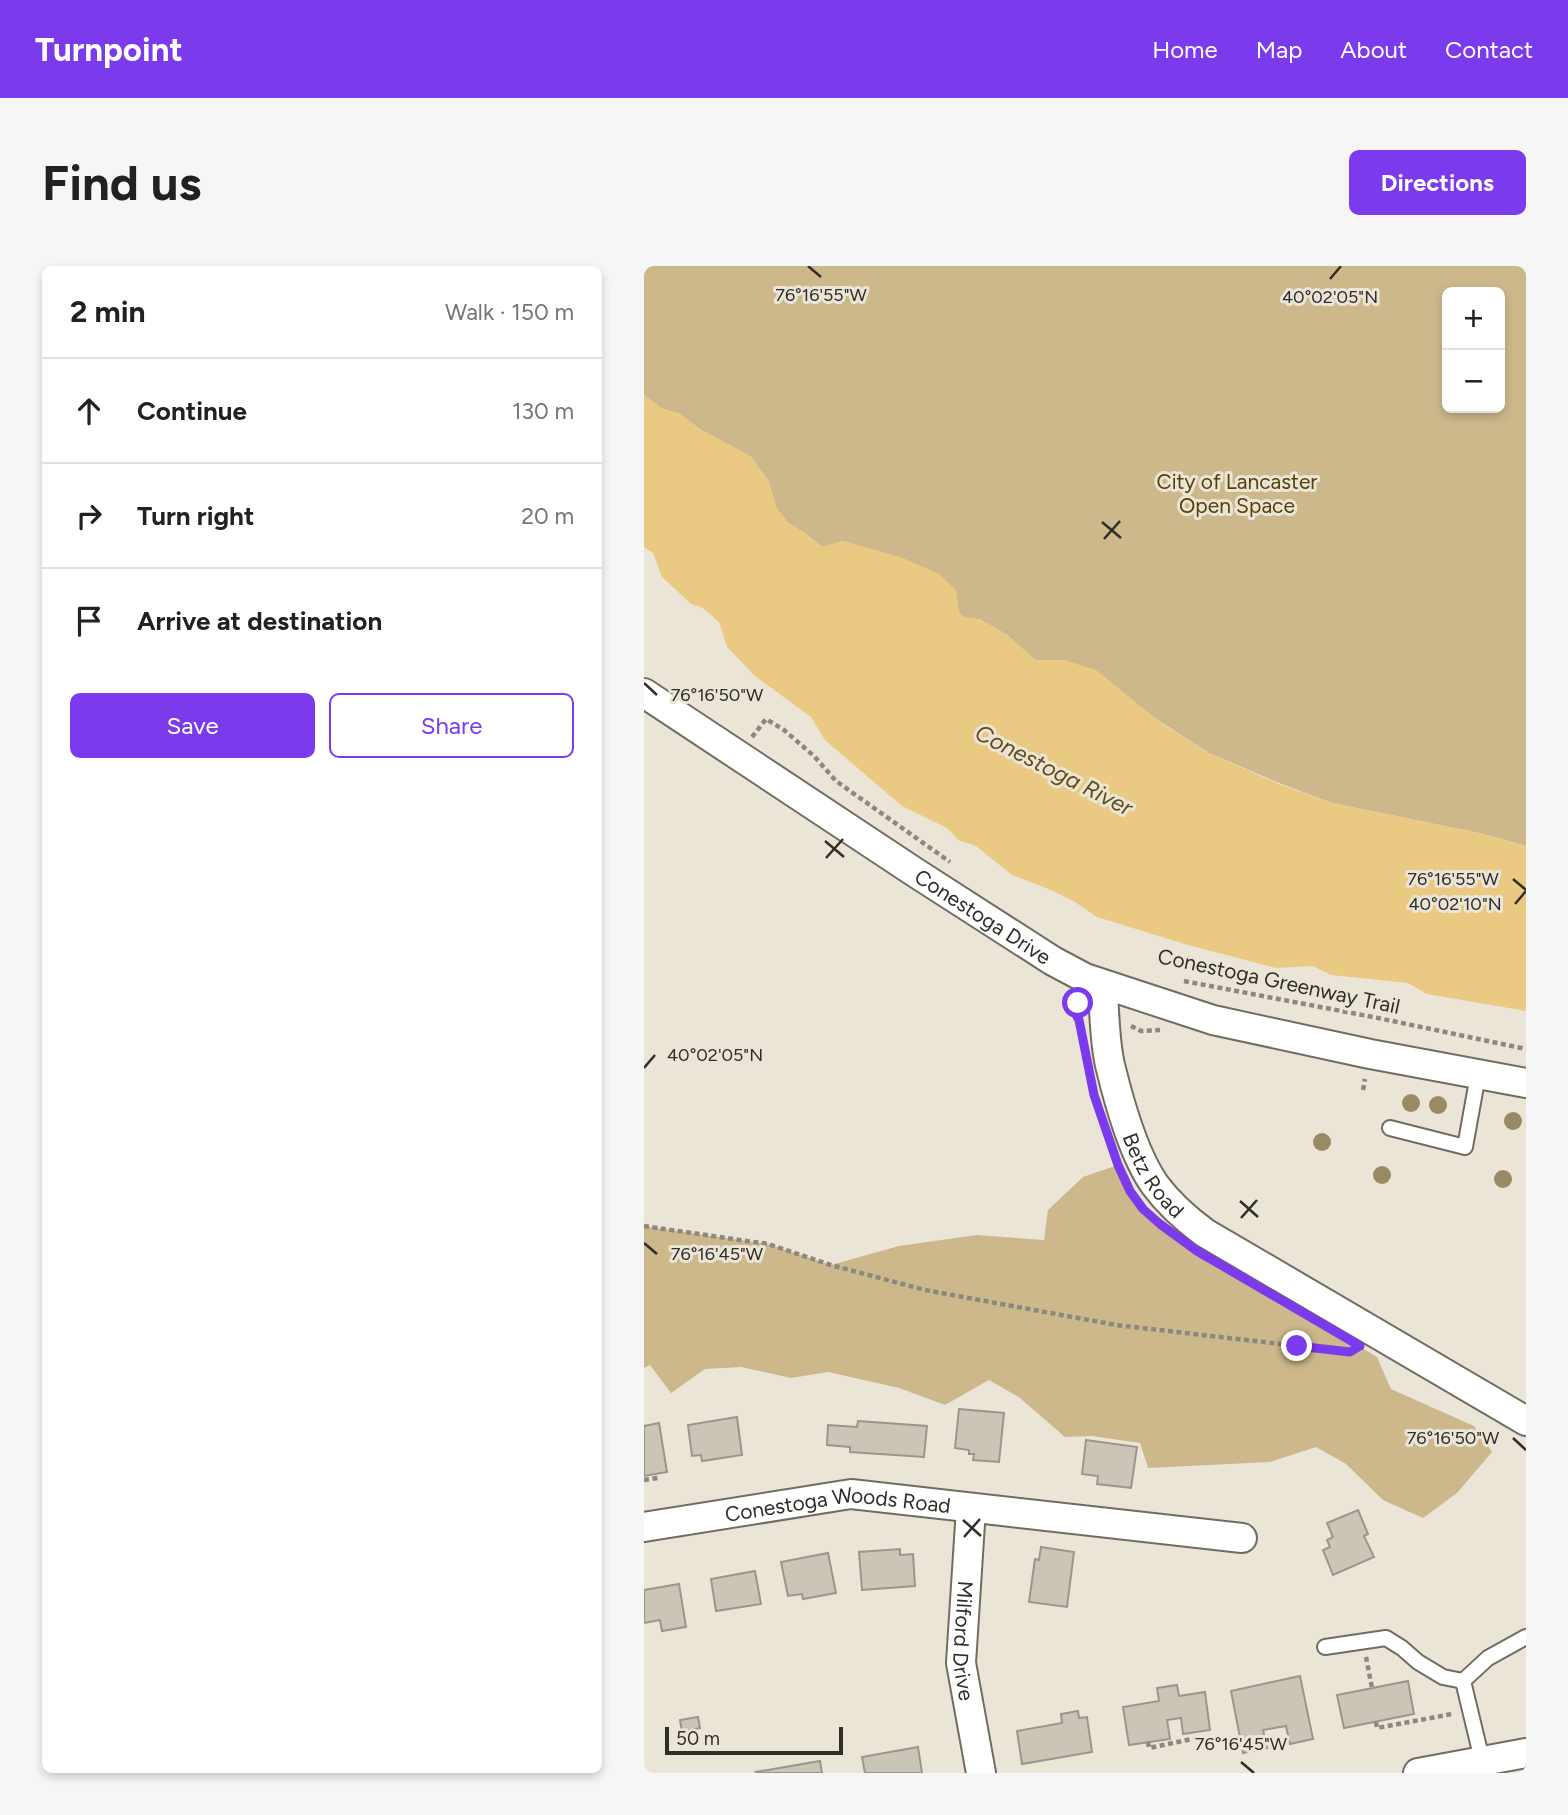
<!DOCTYPE html>
<html lang="en">
<head>
<meta charset="utf-8">
<style>
  body { margin:0; font-family:Figtree,sans-serif; background:#f6f6f6; color:#202124 }
  .controls { position:absolute; right:21px; top:21px; display:grid; overflow:hidden; border-radius:10px; box-shadow:0 4px 10px #0003 }
  .controls button { width:63px; height:63px; display:grid; place-items:center; padding:0; border:0; border-bottom:2px solid #e0e0e0; background:#fff; color:#202124; font:35px sans-serif }
  .scale { position:absolute; left:21px; bottom:18px; width:178px; box-sizing:border-box; padding-left:7px; border:4px solid #302e29; border-top:0; font-size:19px; line-height:24px; white-space:nowrap; color:#302e29; -webkit-text-stroke:5px #ebe5d8; paint-order:stroke }
  .stop { position:absolute; width:21px; height:21px; margin:-16px; border:5px solid #7c3aed; border-radius:50%; background:#fff }
  .stop.end { background:#7c3aed; border-color:#fff; box-shadow:0 2px 7px #0008 }
  .list { margin:0; padding:0; list-style:none }
  h2 { display:flex; justify-content:space-between; align-items:center; height:91px; margin:0; padding:0 28px; font-size:30px }
  h2 small { font-size:23px; font-weight:400; color:#757577 }
  .list li { display:grid; grid-template-columns:46px 1fr auto; gap:21px; align-items:center; box-sizing:border-box; height:105px; padding:0 28px; border-top:2px solid #e0e0e0 }
  .list b { display:block; font-size:26px; white-space:nowrap }
  .list em { font-size:23px; font-style:normal; color:#757577 }
  .actions { display:flex; gap:14px; padding:21px 28px }
  .actions a { flex:1; padding:16px 0; border:2px solid #7c3aed; border-radius:10px; text-align:center; font-size:24px; color:#7c3aed }
  .actions .main { background:#7c3aed; color:#fff }
  .icon { flex:none; width:38px; height:38px; fill:none; stroke:currentColor; stroke-width:2; stroke-linecap:round; stroke-linejoin:round }
  .map { position:relative; flex:none; width:882px; height:1507px; overflow:hidden; border-radius:10px }
  header { display:flex; align-items:center; gap:42px; box-sizing:border-box; height:98px; padding:0 35px; background:#7c3aed; color:#fff }
  header strong { font-size:33px }
  nav { display:flex; gap:38px; margin-inline-start:auto; font-size:24px }
  .intro { display:flex; align-items:center; justify-content:space-between; box-sizing:border-box; height:168px; padding:0 42px }
  h1 { margin:0; font-size:49px }
  .button { padding:18px 32px; border-radius:10px; background:#7c3aed; color:#fff; font-size:24px; font-weight:700 }
  main { display:flex; gap:42px; padding:0 42px }
  aside { flex:1; background:#fff; border-radius:10px; box-shadow:0 4px 10px #0003 }
  .map>svg:first-child { display:block }
  .green { fill:#ccb88b; fill-rule:evenodd }
  .water { fill:#eac982 }
  .building { fill:#cbc5b8; stroke:#9c968a; stroke-width:2 }
  .lines { fill:none; stroke-linecap:round; stroke-linejoin:round }
  .lane-casing { stroke:#716c60; stroke-width:18 }
  .street-casing { stroke:#716c60; stroke-width:32 }
  .path { stroke:#8c887f; stroke-width:4.5; stroke-dasharray:5 3.5; stroke-linecap:butt }
  .lane { stroke:#fff; stroke-width:14 }
  .street { stroke:#fff; stroke-width:28 }
  .tree { fill:#998a63 }
  .route { stroke:#7c3aed; stroke-width:9 }
  .ticks { fill:none; stroke:#302e29; stroke-width:2.5 }
  .labels { text-anchor:middle; dominant-baseline:central; stroke-width:6; stroke-linejoin:round; paint-order:stroke }
  .park-label { font-size:21px; fill:#564004; stroke:#ebe5d8 }
  .street-label { font-size:21px; fill:#302e29; stroke:#ebe5d8 }
  .water-label { font-size:23px; font-style:italic; fill:#624c15; stroke:#ebe5d8 }
  .ticks-label { font-size:18px; text-anchor:middle; fill:#302e29; stroke:#ebe5d8; stroke-width:6; stroke-linejoin:round; paint-order:stroke }
</style>
</head>
<body>
<header>
<strong>Turnpoint</strong>
<nav><a>Home</a><a>Map</a><a>About</a><a>Contact</a></nav>
</header>
<div class="intro"><h1>Find us</h1><a class="button">Directions</a></div>
<main>
<aside>
<h2>2 min<small>Walk · 150 m</small></h2>
<ul class="list">
<li><svg class="icon" aria-label="ahead" viewBox="0 0 24 24"><path d="M12 20V5M6 11l6-6 6 6"/></svg><div><b>Continue</b></div><em>130 m</em></li>
<li><svg class="icon" aria-label="right" viewBox="0 0 24 24"><path d="M7 20v-9h11M14 6l5 5-5 5"/></svg><div><b>Turn right</b></div><em>20 m</em></li>
<li><svg class="icon" aria-label="arrive" viewBox="0 0 24 24"><path d="M6 21V4h12l-3 4 3 4H6"/></svg><div><b>Arrive at destination</b></div></li>
</ul>
<div class="actions"><a class="main">Save</a><a>Share</a></div>
</aside>
<div class="map">
<svg width="882" height="1507" viewBox="0 0 882 1507">
  <rect width="100%" height="100%" fill="#ebe5d8"/>
  <path class="green" d="M 0,0 L 882,0 L 882,580 L 835,567 L 688,537 L 635,517 L 565,487 L 420,394 L 391,394 L 363,369 L 335,353 L 321,352 L 315,347 L 313,336 L 228,284 L 199,275 L 178,281 L 159,266 L 144,257 L 133,243 L 124,214 L 106,190 L 57,164 L 36,148 L 17,142 L 0,129 ZM 803,26 L 856,26 L 856,142 L 803,142 Z
    M 474,899 L 486,925 L 499,942 L 532,970 L 733,1091 L 747,1123 L 830,1160 L 848,1186 L 813,1227 L 779,1252 L 739,1234 L 702,1198 L 672,1181 L 626,1196 L 504,1202 L 496,1177 L 448,1170 L 421,1171 L 376,1132 L 345,1114 L 301,1139 L 255,1122 L 184,1106 L 147,1112 L 97,1101 L 61,1103 L 27,1127 L 6,1099 L 0,1102 L 0,960 L 124,978 L 187,999 L 255,980 L 333,969 L 400,974 L 404,944 L 439,911 Z"/>
  <path class="water" d="M 0,129 L 17,142 L 36,148 L 57,164 L 106,190 L 124,214 L 133,243 L 144,257 L 159,266 L 177,281 L 199,275 L 259,292 L 295,308 L 312,324 L 315,347 C 322,353 328,351 336,354 C 358,362 374,379 391,394 L 420,394 L 452,404 L 520,459 L 565,487 L 635,518 L 688,537 L 835,567 L 882,580 L 882,745 L 783,728 L 764,717 L 687,709 L 669,700 L 632,702 L 544,679 L 453,651 L 431,636 L 407,624 L 368,609 L 332,580 L 314,574 L 303,562 L 258,540 L 181,474 L 167,451 L 112,411 L 83,381 L 75,356 L 59,342 L 47,338 L 18,311 L 9,287 L 0,281 Z"/>
  <path class="building" d="M 315,1143 L 360,1147 L 355,1196 L 329,1194 L 330,1188 L 325,1188 L 325,1184 L 311,1182 Z
    M 93,1151 L 98,1189 L 58,1195 L 57,1189 L 48,1190 L 44,1159 Z
    M 214,1155 L 283,1160 L 280,1191 L 206,1186 L 206,1181 L 183,1179 L 184,1159 L 213,1161 Z
    M 15,1157 L 23,1206 L 0,1210 L 0,1160 Z
    M 442,1174 L 493,1181 L 487,1222 L 453,1218 L 454,1210 L 438,1208 Z
    M 714,1244 L 724,1268 L 720,1270 L 730,1291 L 689,1309 L 679,1284 L 686,1281 L 683,1274 L 689,1271 L 683,1257 Z
    M 397,1281 L 430,1286 L 423,1341 L 385,1336 L 391,1293 L 395,1294 Z
    M 256,1283 L 256,1289 L 269,1288 L 271,1320 L 218,1324 L 215,1286 Z
    M 184,1287 L 192,1327 L 159,1333 L 158,1328 L 144,1330 L 137,1296 Z
    M 111,1305 L 117,1338 L 72,1345 L 67,1313 Z
    M 35,1318 L 42,1361 L 18,1365 L 16,1354 L 0,1357 L 0,1324 Z
    M 656,1410 L 669,1473 L 646,1478 L 642,1460 L 619,1464 L 623,1482 L 599,1487 L 587,1425 Z
    M 764,1415 L 770,1448 L 700,1462 L 693,1429 Z
    M 533,1419 L 535,1430 L 561,1426 L 566,1464 L 539,1468 L 537,1452 L 523,1454 L 526,1473 L 485,1479 L 479,1441 L 515,1435 L 513,1422 Z
    M 434,1445 L 435,1452 L 443,1451 L 448,1486 L 378,1498 L 373,1465 L 418,1457 L 417,1448 Z
    M 54,1451 L 56,1462 L 38,1466 L 36,1454 Z
    M 274,1481 L 278,1507 L 221,1507 L 218,1491 Z
    M 176,1495 L 178,1507 L 113,1507 L 112,1506 Z"/>
  <g class="lines">
    <defs>
      <path id="lane" d="M 746,862 L 821,881 L 834,809
        M 681,1381 L 742,1372 L 758,1382 L 774,1396 L 799,1411 L 819,1415 L 839,1498
        M 819,1415 L 844,1392 L 882,1371"/>
      <g id="street">
        <path id="s1" d="M 0,427 L 272,607 L 409,695 L 441,712 L 569,754 L 726,788 L 882,817"/>
        <path id="s2" d="M 458,719 C 461,745 460,773 466,799 C 475,836 489,888 511,919 C 525,938 542,953 561,967 L 882,1155"/>
        <path id="s3" d="M 327,1242 L 317,1397 L 337,1507"/>
        <path id="s4" d="M 0,1261 L 207,1228 L 598,1272"/>
        <path d="M 774,1507 L 882,1487"/>
      </g>
    </defs>
    <use href="#lane" class="lane-casing"/>
    <use href="#street" class="street-casing"/>
    <path class="path" d="M 108,471 L 122,453 L 140,464 L 170,490 L 192,515 L 306,596
      M 540,715 L 734,752 L 882,783
      M 421,732 L 428,741 L 434,754
      M 487,760 L 497,765 L 516,764
      M 719,824 L 721,813
      M 0,960 L 124,978 L 187,999 L 281,1024 L 472,1059 L 706,1086 L 710,1084
      M 0,1214 L 14,1212
      M 722,1391 L 728,1422
      M 732,1456 L 733,1462 L 808,1448
      M 504,1476 L 505,1482 L 553,1472"/>
    <use href="#lane" class="lane"/>
    <use href="#street" class="street"/>
  </g>
  <g class="tree">
    <circle cx="767" cy="837" r="9"/>
    <circle cx="794" cy="839" r="9"/>
    <circle cx="869" cy="855" r="9"/>
    <circle cx="678" cy="876" r="9"/>
    <circle cx="738" cy="909" r="9"/>
    <circle cx="859" cy="913" r="9"/>
  </g>
  <g class="lines">
    <path class="route" d="M 434,737 L 428,741 L 435,754 L 450,829 L 474,899 L 486,925 L 499,943 L 516,958 L 553,985 L 716,1080 L 706,1086 L 653,1080"/>
  </g>
  <path class="ticks" d="M 164,0 L 177,11M 686,13 L 697,0M 458,256 L 477,272M 460,273 L 476,255M 0,417 L 13,429M 181,575 L 200,591M 182,592 L 199,573M 869,613 L 882,624M 871,638 L 882,625M 0,802 L 11,789M 596,935 L 614,951M 597,952 L 613,934M 0,977 L 13,988M 869,1172 L 882,1184M 319,1254 L 337,1270M 320,1271 L 336,1253M 597,1496 L 610,1507"/>
  <g class="labels">
    <g class="park-label">
      <text x="593" y="215">City of Lancaster<tspan x="593" dy="24">Open Space</tspan></text>
    </g>
    <g class="street-label">
      <text stroke="none"><textPath href="#s1" startOffset="406">Conestoga Drive</textPath></text>
      <text transform="translate(635 715) rotate(12)">Conestoga Greenway Trail</text>
      <text stroke="none"><textPath href="#s2" startOffset="200">Betz Road</textPath></text>
      <text stroke="none"><textPath href="#s4" startOffset="196">Conestoga Woods Road</textPath></text>
      <text stroke="none"><textPath href="#s3" startOffset="133">Milford Drive</textPath></text>
    </g>
    <g class="water-label">
      <text transform="translate(410 504) rotate(27)">Conestoga River</text>
    </g>
  </g>
  <g class="ticks-label">
    <text x="177" y="35">76°16'55"W</text>
    <text x="686" y="37">40°02'05"N</text>
    <text x="73" y="435">76°16'50"W</text>
    <text x="809" y="619">76°16'55"W</text>
    <text x="811" y="644">40°02'10"N</text>
    <text x="71" y="795">40°02'05"N</text>
    <text x="73" y="994">76°16'45"W</text>
    <text x="809" y="1178">76°16'50"W</text>
    <text x="597" y="1484">76°16'45"W</text>
  </g>
</svg>
<div class="controls">
<button>+</button>
<button>−</button>
</div>
<div class="scale">50 m</div>
<div class="stop" style="left:434px;top:737px"></div>
<div class="stop end" style="left:653px;top:1080px"></div>
</div>
</main>
</body>
</html>
